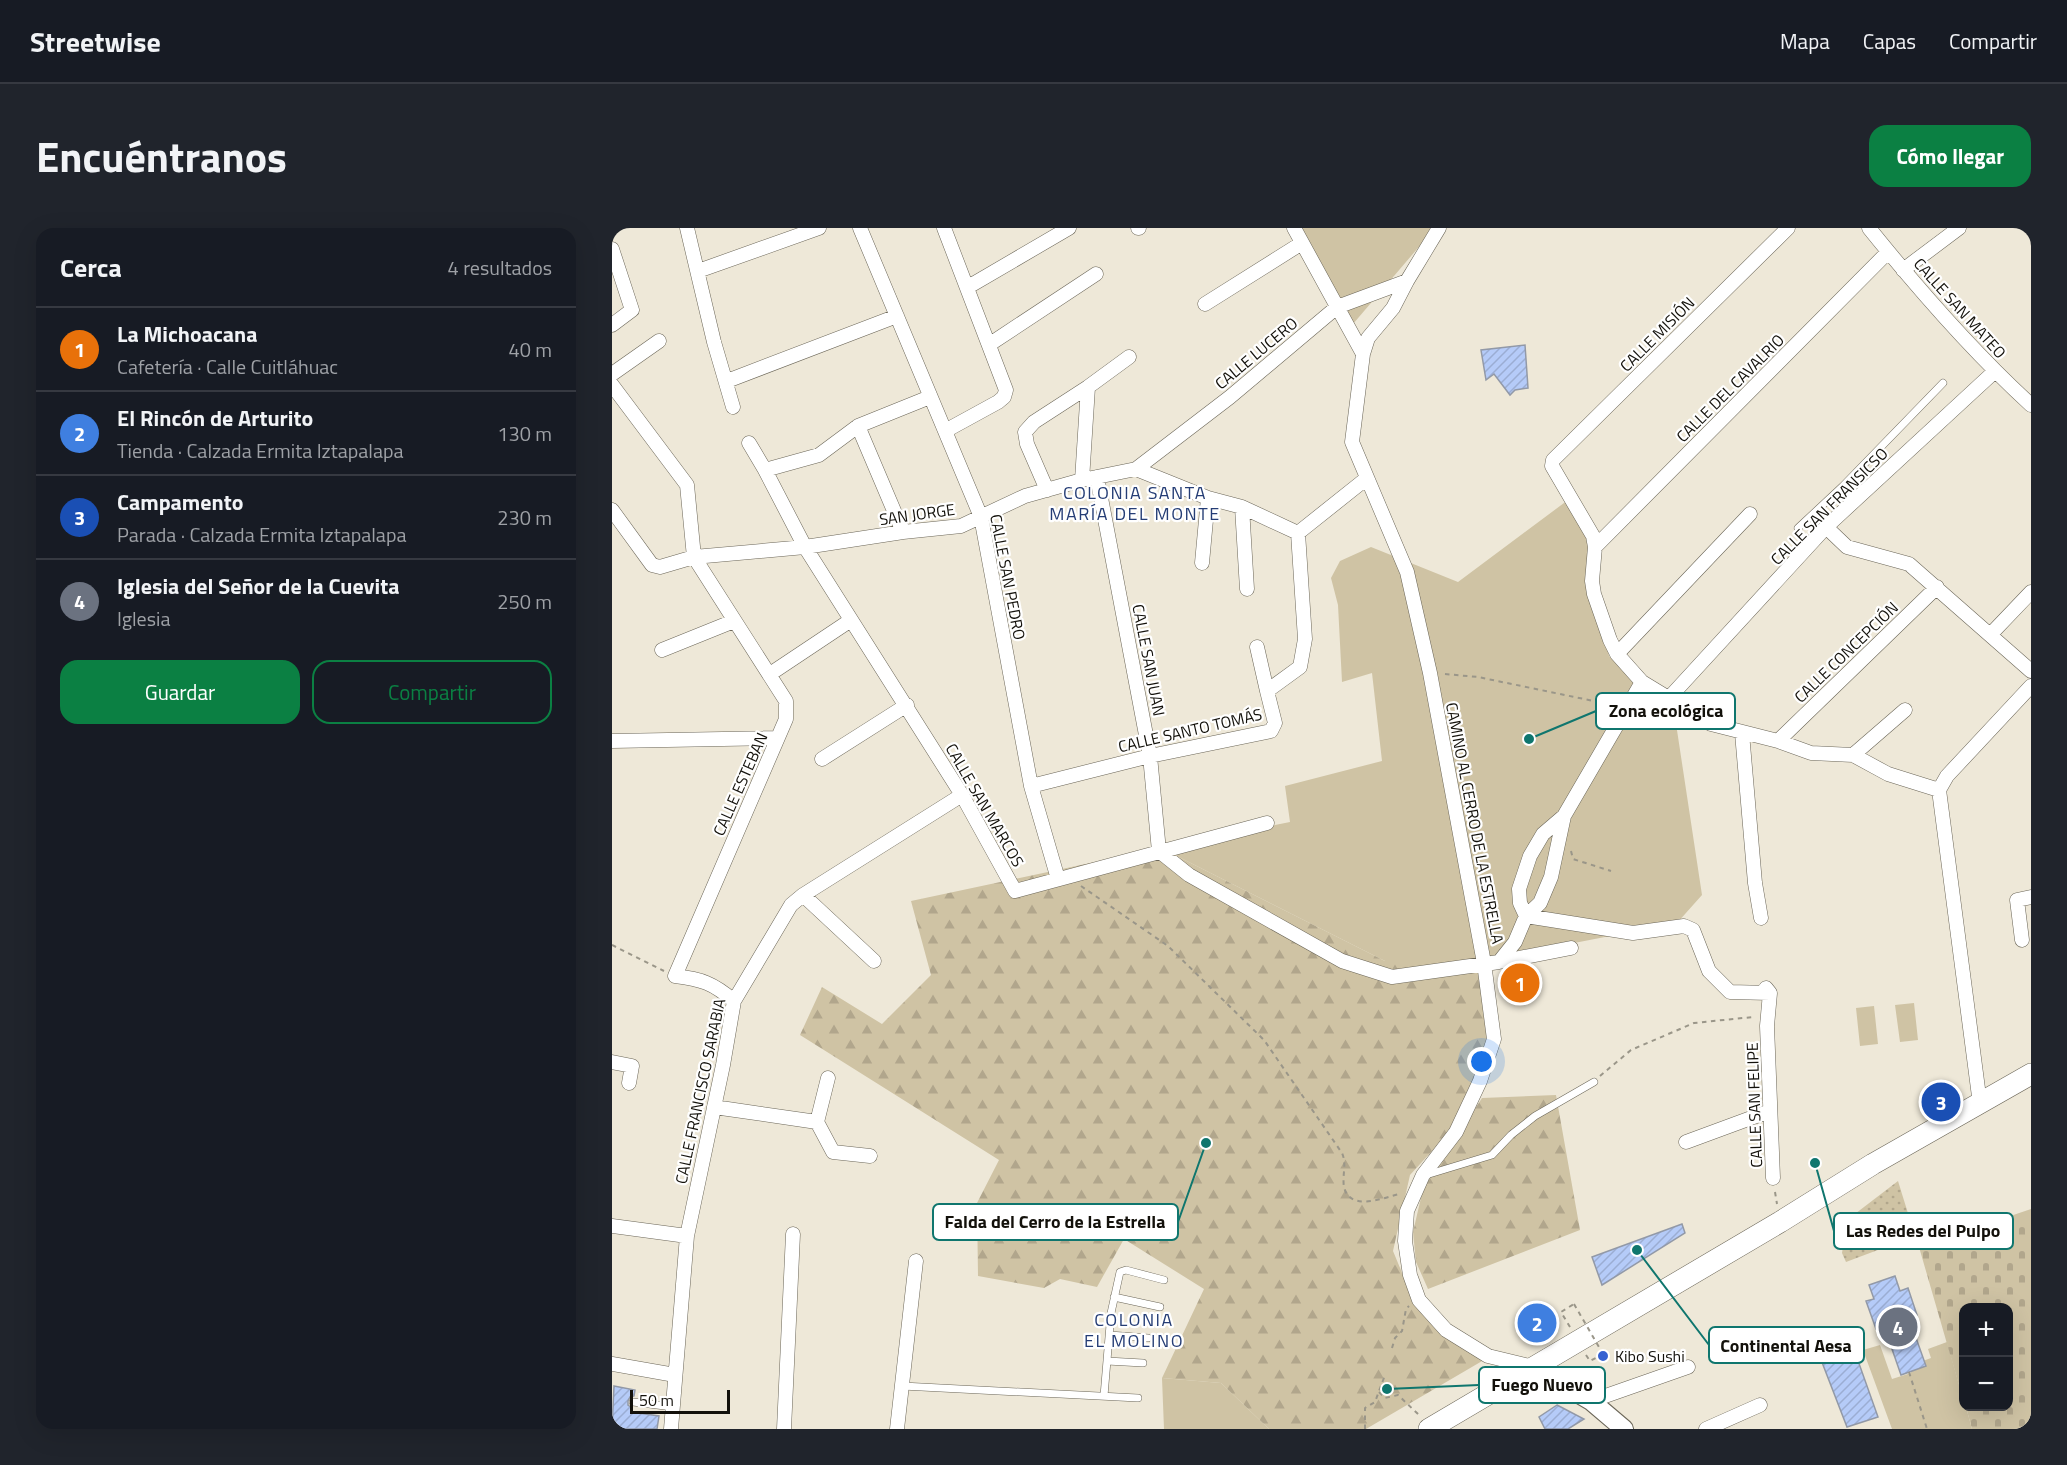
<!DOCTYPE html>
<html lang="es">
<head>
<meta charset="utf-8">
<style>
  body { margin:0; font-family:"Titillium Web",sans-serif; background:#20242c; color:#f1f3f6 }
  .controls { position:absolute; right:18px; bottom:18px; display:grid; overflow:hidden; border-radius:12px; box-shadow:0 6px 24px #0002 }
  .controls button { width:54px; height:54px; display:grid; place-items:center; padding:0; border:0; border-bottom:2px solid #363941; background:#171b24; color:#f1f3f6; font:30px sans-serif }
  .scale { position:absolute; left:18px; bottom:15px; width:100px; box-sizing:border-box; padding-left:6px; border:3px solid #13110b; border-top:0; font-size:16px; line-height:21px; white-space:nowrap; color:#13110b; -webkit-text-stroke:4px #fff; paint-order:stroke }
  .you { position:absolute; left:870px; top:834px; width:21px; height:21px; margin:-15px; border:4px solid #fff; border-radius:50%; background:#1a73e8; box-shadow:0 0 0 9px #1a73e833 }
  .badge { display:grid; place-items:center; width:39px; height:39px; border-radius:50%; background:#0b8043; color:#fff; font-size:20px; font-weight:700 }
  .pin { position:absolute; translate:-50% -50%; border:3px solid #fff; box-shadow:0 2px 6px #0006 }
  .list { margin:0; padding:0; list-style:none }
  h2 { display:flex; justify-content:space-between; align-items:center; height:78px; margin:0; padding:0 24px; font-size:26px }
  h2 small { font-size:20px; font-weight:400; color:#9ea1a6 }
  .list li { display:grid; grid-template-columns:39px 1fr auto; gap:18px; align-items:center; box-sizing:border-box; height:84px; padding:0 24px; border-top:2px solid #363941 }
  .list b { display:block; font-size:22px; white-space:nowrap }
  .list p { margin:0; font-size:20px; white-space:nowrap; color:#9ea1a6 }
  .list em { font-size:20px; font-style:normal; color:#9ea1a6 }
  .actions { display:flex; gap:12px; padding:18px 24px }
  .actions a { flex:1; padding:14px 0; border:2px solid #0b8043; border-radius:18px; text-align:center; font-size:21px; color:#0b8043 }
  .actions .main { background:#0b8043; color:#fff }
  .map { position:relative; flex:none; width:1419px; height:1201px; overflow:hidden; border-radius:18px }
  header { display:flex; align-items:center; gap:36px; box-sizing:border-box; height:84px; padding:0 30px; background:#171b24; border-bottom:2px solid #363941 }
  header strong { font-size:28px }
  nav { display:flex; gap:33px; margin-inline-start:auto; font-size:21px }
  .intro { display:flex; align-items:center; justify-content:space-between; box-sizing:border-box; height:144px; padding:0 36px }
  h1 { margin:0; font-size:42px }
  .button { padding:15px 27px; border-radius:18px; background:#0b8043; color:#fff; font-size:21px; font-weight:700 }
  main { display:flex; gap:36px; padding:0 36px }
  aside { flex:1; background:#171b24; border-radius:18px; box-shadow:0 6px 24px #0002 }
  .map>svg:first-child { display:block }
  .green { fill:#cfc3a4 }
  .forest { fill:url(#forest-firs) }
  .cemetery { fill:url(#cemetery-stones) }
  .garden { fill:url(#garden-dots) }
  .building { fill:url(#building-hatch); stroke:#9299a7; stroke-width:1.5 }
  .lines { fill:none; stroke-linecap:round; stroke-linejoin:round }
  .lane-casing { stroke:#6b6658; stroke-width:8 }
  .street-casing { stroke:#6b6658; stroke-width:15 }
  .secondary-casing { stroke:#6b6658; stroke-width:20 }
  .primary-casing { stroke:#6b6658; stroke-width:22 }
  .path { stroke:#9a9689; stroke-width:2; stroke-dasharray:4.5 4.5; stroke-linecap:butt }
  .lane { stroke:#fff; stroke-width:7 }
  .street { stroke:#fff; stroke-width:14 }
  .secondary { stroke:#fff; stroke-width:18 }
  .primary { stroke:#fff; stroke-width:21 }
  .path-bridge { stroke:#9a9689; stroke-width:2; stroke-dasharray:4.5 4.5; stroke-linecap:butt }
  .poi-dot { fill:#3561d1; stroke:#fff; stroke-width:2 }
  .labels { text-anchor:middle; dominant-baseline:central; stroke-width:4.5; stroke-linejoin:round; paint-order:stroke }
  .street-label { font-size:16px; fill:#13110b; stroke:#fff }
  .poi-label { font-size:16px; fill:#13110b; stroke:#fff; text-anchor:start }
  .neighbourhood-label { font-size:18px; letter-spacing:1.5px; fill:#253d75; stroke:#fff }
  .leader { fill:none; stroke:#0f766e; stroke-width:2 }
  .callout-dot { fill:#0f766e; stroke:#fff; stroke-width:2 }
  .callout { fill:#fff; stroke:#0f766e; stroke-width:2 }
  .callout-label { font-size:18px; text-anchor:middle; font-weight:bold; fill:#13110b }
</style>
</head>
<body>
<header>
<strong>Streetwise</strong>
<nav><a>Mapa</a><a>Capas</a><a>Compartir</a></nav>
</header>
<div class="intro"><h1>Encuéntranos</h1><a class="button">Cómo llegar</a></div>
<main>
<aside>
<h2>Cerca<small>4 resultados</small></h2>
<ul class="list">
<li><span class="badge" style="background:#e8710a">1</span><div><b>La Michoacana</b><p>Cafetería · Calle Cuitláhuac</p></div><em>40 m</em></li>
<li><span class="badge" style="background:#3f7fe0">2</span><div><b>El Rincón de Arturito</b><p>Tienda · Calzada Ermita Iztapalapa</p></div><em>130 m</em></li>
<li><span class="badge" style="background:#1a4fb4">3</span><div><b>Campamento</b><p>Parada · Calzada Ermita Iztapalapa</p></div><em>230 m</em></li>
<li><span class="badge" style="background:#6b7280">4</span><div><b>Iglesia del Señor de la Cuevita</b><p>Iglesia</p></div><em>250 m</em></li>
</ul>
<div class="actions"><a class="main">Guardar</a><a>Compartir</a></div>
</aside>
<div class="map">
<svg width="1419" height="1201" viewBox="0 0 1419 1201">
  <defs>
    <pattern id="forest-firs" width="22" height="20" patternUnits="userSpaceOnUse" patternTransform="scale(1.5)"><rect width="22" height="20" fill="#cfc3a4"/><path d="M5 1l3.5 6h-7zM16 11l3.5 6h-7z" fill="#b1a68c"/></pattern>
    <pattern id="cemetery-stones" width="16" height="16" patternUnits="userSpaceOnUse" patternTransform="scale(1.5)"><rect width="16" height="16" fill="#cfc3a4"/><path d="M2 7V4a2 2 0 0 1 4 0v3zM10 15v-3a2 2 0 0 1 4 0v3z" fill="#b1a68c"/></pattern>
    <pattern id="garden-dots" width="8" height="8" patternUnits="userSpaceOnUse" patternTransform="scale(1.5)"><rect width="8" height="8" fill="#cfc3a4"/><path d="M2 2h.1M6 6h.1" fill="none" stroke="#b1a68c" stroke-width="1.8" stroke-linecap="round"/></pattern>
    <pattern id="building-hatch" width="6" height="6" patternUnits="userSpaceOnUse" patternTransform="scale(1.5)"><rect width="6" height="6" fill="#b5cbf8"/><path d="M-1 1l2-2M0 6l6-6M5 7l2-2" fill="none" stroke="#9badd3"/></pattern>
  </defs>
  <rect width="100%" height="100%" fill="#eee8d8"/>
  <path class="green" d="M 688,0 L 823,0 L 741,96 Z
    M 956,272 L 976,308 L 997,428 L 1063,489 L 1090,667 L 1065,695 L 869,733 L 773,733 L 549,620 L 678,594 L 673,558 L 770,533 L 760,445 L 730,454 L 726,377 L 719,350 L 728,333 L 759,319 L 846,354 Z
    M 1302,775 L 1306,812 L 1288,814 L 1283,777 Z
    M 1262,778 L 1266,816 L 1248,818 L 1244,780 Z
    M 1335,1114 L 1351,1171 L 1352,1178 L 1354,1179 L 1360,1201 L 1280,1201 L 1251,1122 L 1268,1117 L 1280,1151 L 1299,1145 L 1297,1138 L 1319,1130 L 1316,1121 Z
    M 550,1150 L 609,1155 L 657,1201 L 552,1201 Z"/>
  <path class="forest" d="M 549,620 L 773,733 L 869,733 L 880,803 L 843,898 L 798,947 L 781,1023 L 803,1076 L 877,1129 L 754,1201 L 657,1201 L 609,1155 L 550,1150 L 592,1061 L 512,1011 L 485,1059 L 448,1051 L 432,1060 L 366,1048 L 365,975 L 387,932 L 188,807 L 210,759 L 270,796 L 319,747 L 299,673 Z
    M 944,867 L 968,1002 L 816,1061 L 804,1034 L 801,1004 L 811,961 L 870,870 Z"/>
  <path class="cemetery" d="M 1419,981 L 1419,1201 L 1360,1201 L 1354,1179 L 1396,1178 L 1396,1080 L 1352,1080 L 1351,1171 L 1307,1019 Z"/>
  <path class="garden" d="M 1286,953 L 1303,1008 L 1234,1034 L 1230,1025 L 1235,992 Z"/>
  <path class="building" d="M 913,117 L 916,160 L 903,162 L 898,167 L 882,146 L 874,152 L 869,122 Z
    M 919,737 L 921,766 L 903,768 L 900,741 Z
    M 1070,996 L 1073,1005 L 990,1057 L 980,1029 Z
    M 1283,1048 L 1288,1063 L 1296,1060 L 1305,1087 L 1297,1090 L 1314,1138 L 1289,1147 L 1272,1098 L 1264,1101 L 1254,1073 L 1262,1071 L 1257,1057 Z
    M 1201,1111 L 1244,1127 L 1266,1189 L 1235,1199 Z
    M 2,1158 L 23,1162 L 22,1168 L 18,1169 L 16,1173 L 16,1177 L 20,1180 L 20,1184 L 47,1188 L 45,1201 L 0,1201 Z
    M 945,1177 L 972,1191 L 956,1201 L 933,1201 L 927,1189 Z"/>
  <g class="lines">
    <defs>
      <path id="lane" d="M 1245,271 L 1231,258 L 1331,155
        M 1186,300 L 1231,258
        M 814,947 L 880,927 L 899,907 L 923,888 L 982,854
        M 502,1069 L 548,1079
        M 498,1107 L 536,1110
        M 495,1133 L 531,1135
        M 290,1158 L 526,1170
        M 492,1168 L 499,1085 L 508,1044 L 514,1042 L 552,1052
        M 21,1174 L 61,1179"/>
      <path id="street" d="M 75,0 L 102,114 L 121,179
        M 248,0 L 369,289 L 419,558 L 446,651
        M 332,0 L 394,162 L 392,169 L 386,174 L 333,203
        M 526,0 L 527,0
        M 682,0 L 751,126
        M 827,0 L 795,53 L 781,80 L 756,110 L 751,126 L 740,214 L 795,344 L 818,445 L 872,735 L 882,811 L 868,853 L 844,904 L 811,947 L 795,983 L 793,1013 L 798,1047 L 807,1072 L 834,1102 L 876,1128 L 921,1139
        M 1176,0 L 941,232 L 940,238 L 981,308 L 983,319 L 980,353 L 982,366 L 998,412 L 1005,426 L 1030,454 L 1099,496 L 1166,513 L 1199,525 L 1241,527 L 1276,546 L 1327,562
        M 1257,0 C 1307,62 1360,123 1419,177
        M 0,21 L 20,82 L 0,97
        M 1291,42 L 1347,0
        M 86,43 L 207,0
        M 356,59 L 457,0
        M 593,76 L 690,15
        M 378,116 L 484,46
        M 0,146 L 47,113
        M 115,153 L 285,88
        M 0,157 L 75,257 L 82,329 L 174,473 L 174,491 L 63,748 C 89,751 101,755 122,773
        M 246,198 L 291,304
        M 137,215 L 153,242 L 193,319 L 350,567 L 403,663 L 655,595
        M 524,241 L 596,270 L 630,279 L 686,305
        M 153,242 L 207,227 L 246,198 L 318,169
        M 485,249 L 538,528 L 547,623 L 577,647 L 730,733 L 780,749 L 887,734 L 959,720
        M 470,252 L 476,159
        M 435,262 L 415,216 L 413,204 L 422,194 L 476,159 L 517,129
        M 630,279 L 635,361
        M 0,282 L 40,337 L 48,339 L 82,329 L 193,319 L 291,304 L 349,298 L 413,268 L 470,252 L 524,241 L 618,169 L 725,79 L 795,53
        M 1214,299 L 1235,319 L 1297,336 L 1419,443
        M 983,319 L 1276,24
        M 590,335 L 596,270
        M 1378,407 L 1419,364
        M 645,419 L 655,463
        M 50,422 L 122,393
        M 1005,426 L 1138,286
        M 158,446 L 239,392
        M 1057,470 L 1214,299 L 1382,144
        M 1130,505 L 1143,655 L 1149,690
        M 0,513 L 165,510
        M 1166,513 L 1325,359
        M 1241,527 L 1293,482
        M 210,531 L 295,477
        M 419,558 L 538,528 L 659,503 L 663,495 L 655,463 L 688,439 L 693,411 L 686,305 L 755,250
        M 1327,562 L 1368,876
        M 1327,562 L 1335,548 L 1419,458
        M 191,667 L 262,733
        M 914,688 L 1021,705 L 1072,698 L 1081,702 L 1097,743 L 1118,764 L 1158,765
        M 914,688 L 928,675 L 939,649 L 952,588
        M 1410,712 L 1405,672 L 1419,669
        M 887,734 L 903,714 L 914,688 L 908,675 L 907,661 L 918,628 L 931,606 L 952,588 L 1030,454
        M 1154,760 L 1158,765 L 1155,798 L 1161,950
        M 0,834 L 20,838 L 17,855
        M 102,879 L 205,894 L 221,924 L 258,928
        M 205,894 L 216,850
        M 1074,914 L 1158,883
        M 0,998 L 75,1008
        M 0,1136 L 63,1147
        M 979,1173 L 1076,1139
        M 59,1201 L 75,1008 L 111,837 L 122,773 L 179,677 L 191,667 L 350,567
        M 172,1201 L 181,1006
        M 285,1201 L 304,1033
        M 1094,1201 L 1148,1177"/>
      <path id="secondary" d="M 921,1139 L 979,1173 L 1012,1201"/>
      <path id="primary" d="M 817,1201 L 1168,994 L 1261,936 L 1419,846"/>
    </defs>
    <use href="#lane" class="lane-casing"/>
    <use href="#street" class="street-casing"/>
    <use href="#secondary" class="secondary-casing"/>
    <use href="#primary" class="primary-casing"/>
    <path class="path" d="M 833,446 L 866,449 L 1001,477
      M 959,623 L 961,631 L 999,643
      M 469,658 L 556,718 L 652,812 L 730,925 C 735,936 730,947 732,959 C 738,984 771,970 787,966
      M 0,717 L 52,743
      M 988,848 L 1019,822 L 1082,795 L 1141,789
      M 1163,964 L 1165,976
      M 958,1099 L 949,1084 L 962,1076
      M 780,1120 L 783,1110 L 790,1103 L 794,1081 L 797,1078
      M 974,1127 L 978,1133 L 991,1126
      M 1297,1144 L 1315,1201
      M 767,1164 L 773,1170 L 786,1167 L 807,1187
      M 753,1201 L 753,1180 L 763,1174 L 773,1147"/>
    <use href="#lane" class="lane"/>
    <use href="#street" class="street"/>
    <use href="#secondary" class="secondary"/>
    <use href="#primary" class="primary"/>
    <path class="path-bridge" d="M 962,1076 L 991,1126"/>
  </g>
  <circle class="poi-dot" cx="991" cy="1128" r="6"/>
  <g class="labels">
    <g class="street-label">
      <text transform="translate(1348 80) rotate(48)">CALLE SAN MATEO</text>
      <text transform="translate(1045 106) rotate(-45)">CALLE MISIÓN</text>
      <text transform="translate(644 125) rotate(-40)">CALLE LUCERO</text>
      <text transform="translate(1118 160) rotate(-45)">CALLE DEL CAVALRIO</text>
      <text transform="translate(1217 278) rotate(-45)">CALLE SAN FRANSICSO</text>
      <text transform="translate(305 286) rotate(-8)">SAN JORGE</text>
      <text transform="translate(396 349) rotate(79)">CALLE SAN PEDRO</text>
      <text transform="translate(1234 424) rotate(-44)">CALLE CONCEPCIÓN</text>
      <text transform="translate(537 432) rotate(79)">CALLE SAN JUAN</text>
      <text transform="translate(578 502) rotate(-13)">CALLE SANTO TOMÁS</text>
      <text transform="translate(128 556) rotate(-66)">CALLE ESTEBAN</text>
      <text transform="translate(373 577) rotate(60)">CALLE SAN MARCOS</text>
      <text transform="translate(863 595) rotate(79)">CAMINO AL CERRO DE LA ESTRELLA</text>
      <text transform="translate(88 863) rotate(-78)">CALLE FRANCISCO SARABIA</text>
      <text transform="translate(1142 877) rotate(-92)">CALLE SAN FELIPE</text>
    </g>
    <g class="poi-label">
      <text x="1003" y="1128">Kibo Sushi</text>
    </g>
    <g class="neighbourhood-label">
      <text x="523" y="264">COLONIA SANTA<tspan x="523" dy="21">MARÍA DEL MONTE</tspan></text>
      <text x="522" y="1091">COLONIA<tspan x="522" dy="21">EL MOLINO</tspan></text>
    </g>
  </g>
  <path class="leader" d="M917 511L984 483M594 915L566 994M1203 935L1222 1003M1025 1022L1097 1117M775 1161L867 1157"/>
  <g class="callout-dot">
    <circle cx="917" cy="511" r="6"/>
    <circle cx="594" cy="915" r="6"/>
    <circle cx="1203" cy="935" r="6"/>
    <circle cx="1025" cy="1022" r="6"/>
    <circle cx="775" cy="1161" r="6"/>
  </g>
  <g class="callout">
    <rect x="984" y="465" width="139" height="36" rx="6"/>
    <rect x="321" y="976" width="245" height="36" rx="6"/>
    <rect x="1222" y="985" width="179" height="36" rx="6"/>
    <rect x="1097" y="1099" width="155" height="36" rx="6"/>
    <rect x="867" y="1139" width="126" height="36" rx="6"/>
  </g>
  <g class="callout-label">
    <text x="1054" y="489">Zona ecológica</text>
    <text x="443" y="1000">Falda del Cerro de la Estrella</text>
    <text x="1311" y="1009">Las Redes del Pulpo</text>
    <text x="1174" y="1124">Continental Aesa</text>
    <text x="930" y="1163">Fuego Nuevo</text>
  </g>
</svg>
<div class="controls">
<button>+</button>
<button>−</button>
</div>
<div class="scale">50 m</div>
<div class="you"></div>
<div class="pin badge" style="left:908px;top:755px;background:#e8710a">1</div>
<div class="pin badge" style="left:925px;top:1095px;background:#3f7fe0">2</div>
<div class="pin badge" style="left:1329px;top:874px;background:#1a4fb4">3</div>
<div class="pin badge" style="left:1286px;top:1099px;background:#6b7280">4</div>
</div>
</main>
</body>
</html>
